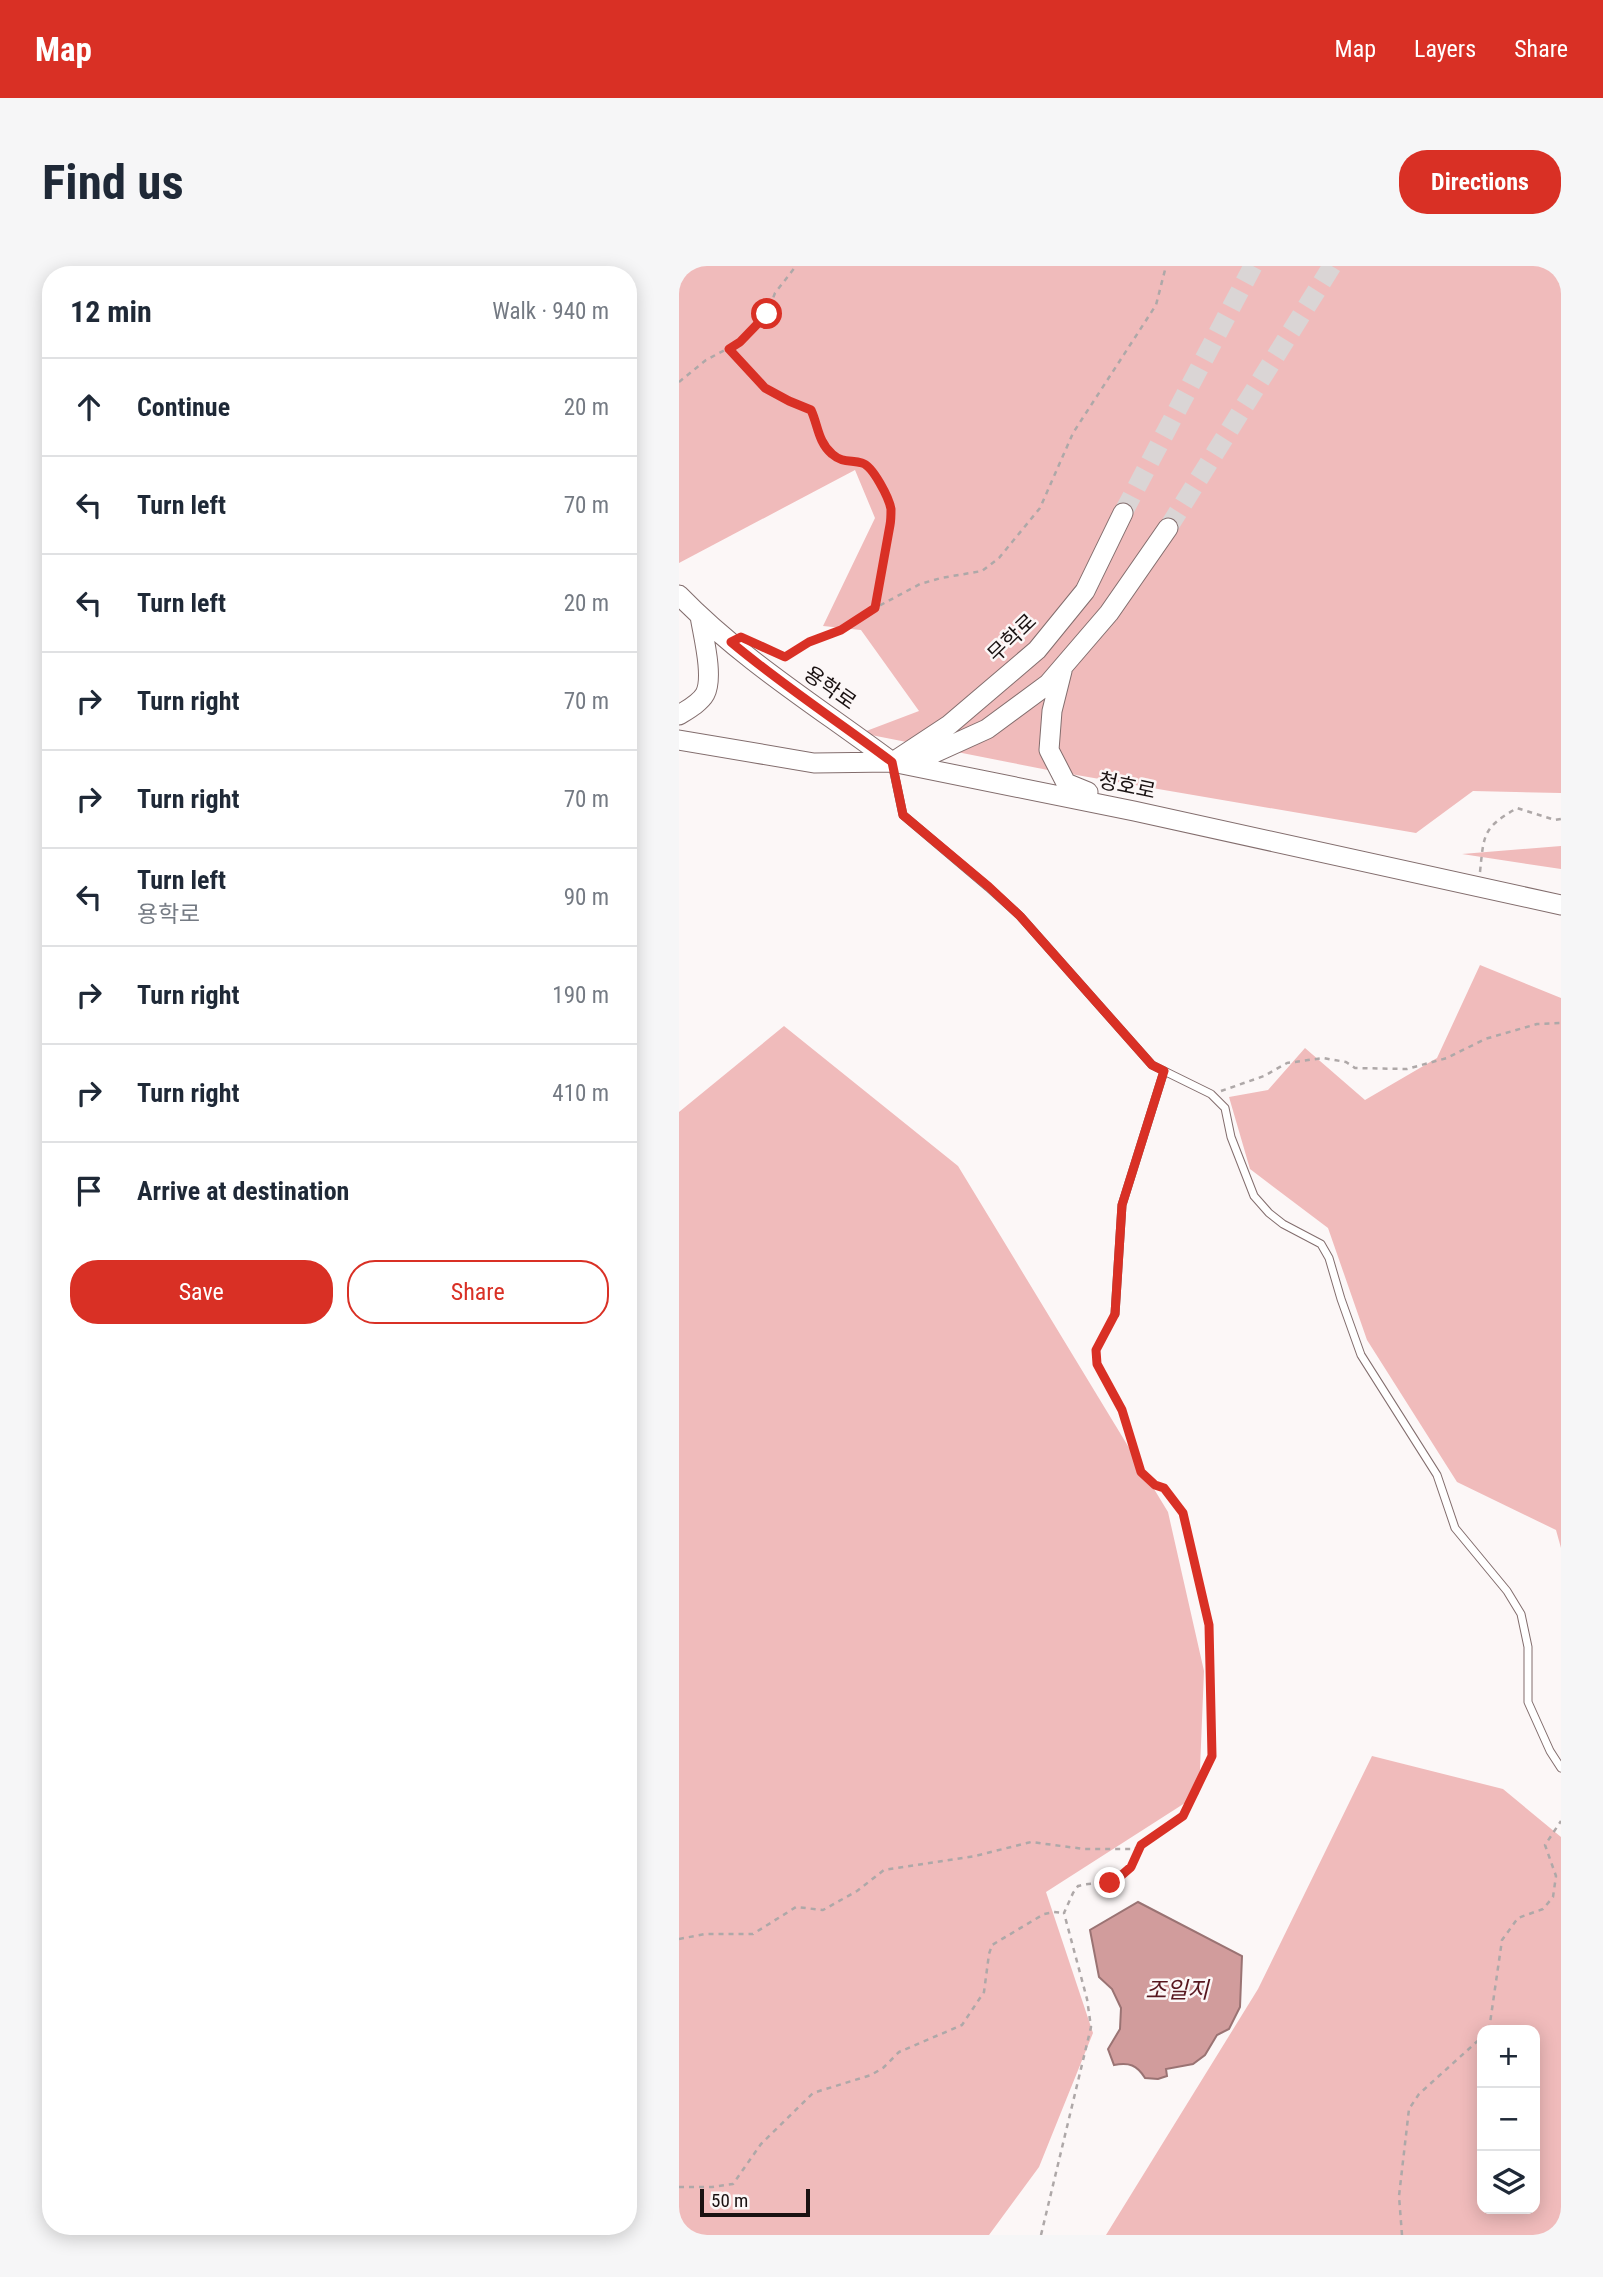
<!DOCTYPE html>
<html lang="en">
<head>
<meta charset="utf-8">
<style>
  body { margin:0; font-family:"Roboto Condensed","Noto Sans KR",sans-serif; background:#f6f6f7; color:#1f2937 }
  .controls { position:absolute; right:21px; bottom:21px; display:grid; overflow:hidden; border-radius:14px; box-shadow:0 4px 18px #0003 }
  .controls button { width:63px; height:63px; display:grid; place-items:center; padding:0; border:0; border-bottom:2px solid #e0e1e3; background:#fff; color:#1f2937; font:35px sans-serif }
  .scale { position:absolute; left:21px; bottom:18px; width:110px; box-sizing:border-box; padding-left:7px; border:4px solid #1a1212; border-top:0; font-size:19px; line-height:24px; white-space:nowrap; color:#1a1212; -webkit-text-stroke:5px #fcf7f7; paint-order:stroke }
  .stop { position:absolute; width:21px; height:21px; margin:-16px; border:5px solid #d93025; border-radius:50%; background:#fff }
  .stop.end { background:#d93025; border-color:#fff; box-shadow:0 2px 7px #0008 }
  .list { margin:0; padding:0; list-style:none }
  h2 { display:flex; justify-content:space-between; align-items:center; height:91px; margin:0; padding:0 28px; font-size:30px }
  h2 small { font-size:23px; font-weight:400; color:#747a83 }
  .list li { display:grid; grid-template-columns:46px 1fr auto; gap:21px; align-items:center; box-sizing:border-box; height:98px; padding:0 28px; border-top:2px solid #e0e1e3 }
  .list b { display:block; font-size:26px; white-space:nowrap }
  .list p { margin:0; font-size:23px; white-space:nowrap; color:#747a83 }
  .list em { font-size:23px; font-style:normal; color:#747a83 }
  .actions { display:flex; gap:14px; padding:21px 28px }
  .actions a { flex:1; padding:16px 0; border:2px solid #d93025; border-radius:28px; text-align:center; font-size:24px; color:#d93025 }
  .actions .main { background:#d93025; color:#fff }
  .icon { flex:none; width:38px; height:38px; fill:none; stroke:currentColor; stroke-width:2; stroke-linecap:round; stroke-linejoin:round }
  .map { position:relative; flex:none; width:882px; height:1969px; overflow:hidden; border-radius:28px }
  header { display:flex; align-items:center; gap:42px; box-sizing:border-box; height:98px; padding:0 35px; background:#d93025; color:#fff }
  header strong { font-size:33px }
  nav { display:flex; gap:38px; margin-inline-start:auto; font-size:24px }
  .intro { display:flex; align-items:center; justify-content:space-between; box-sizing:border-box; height:168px; padding:0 42px }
  h1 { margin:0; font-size:49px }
  .button { padding:18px 32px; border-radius:28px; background:#d93025; color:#fff; font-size:24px; font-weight:700 }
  main { display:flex; gap:42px; padding:0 42px }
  aside { flex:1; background:#fff; border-radius:28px; box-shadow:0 4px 18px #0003 }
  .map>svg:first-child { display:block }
  .green { fill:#f0bbbb; fill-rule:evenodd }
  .water { fill:#d19c9c; stroke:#9a7373; stroke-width:2 }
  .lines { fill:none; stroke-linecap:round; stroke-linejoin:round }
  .secondary-tunnel { stroke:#dad5d5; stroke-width:19; stroke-dasharray:19 10; stroke-linecap:butt }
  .service-casing { stroke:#826d6d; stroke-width:9 }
  .secondary-casing { stroke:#826d6d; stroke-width:21 }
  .path { stroke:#aea8a8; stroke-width:2.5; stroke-dasharray:5 5; stroke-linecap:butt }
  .service { stroke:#fff; stroke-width:7 }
  .secondary { stroke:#fff; stroke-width:19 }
  .route { stroke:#d93025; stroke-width:9 }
  .labels { text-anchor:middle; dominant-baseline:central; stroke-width:5; stroke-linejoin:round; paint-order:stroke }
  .street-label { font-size:21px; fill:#1a1212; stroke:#fcf7f7 }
  .water-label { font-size:23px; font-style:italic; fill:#58171f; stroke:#fcf7f7 }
</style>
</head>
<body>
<header>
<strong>Map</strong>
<nav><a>Map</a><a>Layers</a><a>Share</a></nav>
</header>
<div class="intro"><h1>Find us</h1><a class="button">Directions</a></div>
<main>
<aside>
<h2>12 min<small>Walk · 940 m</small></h2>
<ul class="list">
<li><svg class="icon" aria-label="ahead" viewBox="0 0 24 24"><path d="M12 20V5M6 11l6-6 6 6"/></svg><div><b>Continue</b></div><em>20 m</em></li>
<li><svg class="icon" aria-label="left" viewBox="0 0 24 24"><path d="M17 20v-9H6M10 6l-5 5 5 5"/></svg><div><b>Turn left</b></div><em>70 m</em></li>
<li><svg class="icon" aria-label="left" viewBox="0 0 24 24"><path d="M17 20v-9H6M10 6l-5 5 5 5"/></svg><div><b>Turn left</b></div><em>20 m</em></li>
<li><svg class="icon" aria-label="right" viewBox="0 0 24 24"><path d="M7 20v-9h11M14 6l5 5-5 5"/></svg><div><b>Turn right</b></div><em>70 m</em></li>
<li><svg class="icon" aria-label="right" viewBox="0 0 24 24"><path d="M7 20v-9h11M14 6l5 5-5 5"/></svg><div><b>Turn right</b></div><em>70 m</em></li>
<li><svg class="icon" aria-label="left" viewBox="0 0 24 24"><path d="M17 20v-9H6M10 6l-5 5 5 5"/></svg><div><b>Turn left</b><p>용학로</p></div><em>90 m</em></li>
<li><svg class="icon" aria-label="right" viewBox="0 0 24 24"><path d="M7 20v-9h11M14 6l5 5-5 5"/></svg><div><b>Turn right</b></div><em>190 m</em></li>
<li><svg class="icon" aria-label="right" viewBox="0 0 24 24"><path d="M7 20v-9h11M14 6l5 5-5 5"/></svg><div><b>Turn right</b></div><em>410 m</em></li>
<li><svg class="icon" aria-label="arrive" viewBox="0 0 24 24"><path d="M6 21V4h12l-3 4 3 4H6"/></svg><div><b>Arrive at destination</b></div></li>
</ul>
<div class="actions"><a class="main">Save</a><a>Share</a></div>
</aside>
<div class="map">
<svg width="882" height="1969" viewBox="0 0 882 1969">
  <rect width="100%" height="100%" fill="#fcf7f7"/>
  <path class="green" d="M 0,0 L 882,0 L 882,527 L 794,525 L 737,567 L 374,505 L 182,467 L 240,445 L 182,364 L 144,360 L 196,252 L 176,204 L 0,297 Z
    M 882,580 L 882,603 L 783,588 Z
    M 801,699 L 882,732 L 882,1282 L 877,1264 L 778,1216 L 688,1074 L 649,962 L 571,903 L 550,831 L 589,824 L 626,782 L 686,834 L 758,792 Z
    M 105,760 L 279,900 L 489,1246 L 525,1405 L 520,1528 L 367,1626 L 414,1767 L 360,1901 L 310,1969 L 0,1969 L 0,846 Z
    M 693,1490 L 824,1523 L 882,1571 L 882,1969 L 427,1969 L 579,1723 ZM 803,1764 L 856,1764 L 856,1943 L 803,1943 Z"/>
  <path class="water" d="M 459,1636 L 563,1690 L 561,1741 L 550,1763 L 538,1769 L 526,1789 L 514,1798 L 487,1803 L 488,1810 L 479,1813 L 466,1812 C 458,1799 450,1796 435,1799 L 429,1783 L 441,1763 L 442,1742 L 433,1723 L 420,1711 L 411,1664 Z"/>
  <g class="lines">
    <path class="secondary-tunnel" d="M 444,247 L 574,0
      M 489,262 L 653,0"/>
    <defs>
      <path id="service" d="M 213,497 L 224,549 L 309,621 L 341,650 L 473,799 L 532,828 L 546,842 L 552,871 L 575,930 L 590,947 L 604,958 L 642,978 L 650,992 L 662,1033 L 682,1089 L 758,1209 L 776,1262 L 828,1325 L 842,1348 L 849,1381 L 849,1436 L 871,1485 L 882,1502
        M 436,1048 L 443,939 L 485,805"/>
      <path id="secondary" d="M 0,329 C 63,394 141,442 213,496
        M 383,405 L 373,445 L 370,484 L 387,517 L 409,526
        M 0,449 C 8,444 21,437 26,428 C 35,411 24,369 21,350
        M 0,474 L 135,497 L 213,496 L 455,545 L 882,639
        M 217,494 L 270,459 L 358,384 L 406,325 L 444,247
        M 225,495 L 242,493 L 308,463 L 369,418 L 430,347 L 489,262"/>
    </defs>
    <use href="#service" class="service-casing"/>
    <use href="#secondary" class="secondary-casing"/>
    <path class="path" d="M 50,83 L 86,122 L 110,135 L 133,144 C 140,159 140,177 154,189 C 164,198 175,193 185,198 C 197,203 210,235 212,247 L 196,342
      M 0,116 L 27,94 L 61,76 L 88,48 L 96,27 L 117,0
      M 95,388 L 106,391 L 130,376 L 162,364 L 196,342 L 241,318 L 262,312 L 303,305 L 320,292 L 361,242 L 394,167 L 477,39 L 487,0
      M 801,606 C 805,567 804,562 838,542 L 876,554 L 882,553
      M 542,825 L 585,810 L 608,797 L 644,792 L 667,796 L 676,802 L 728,803 L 768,792 L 806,773 L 858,758 L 882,757
      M 0,1673 L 26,1668 L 74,1668 L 117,1641 L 144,1644 L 178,1625 L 205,1604 L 296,1590 L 352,1576 L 405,1583 L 456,1583 L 504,1550 L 533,1490 L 530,1359 L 504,1247 L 485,1222 L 476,1219 L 462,1206 L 443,1144 L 418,1098 L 417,1084 L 432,1056
      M 810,1764 L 823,1674 L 839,1652 L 864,1643 L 874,1631 L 877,1610 L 866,1579 L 882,1555
      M 0,1921 L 33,1921 L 54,1918 L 82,1878 L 134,1827 L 192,1809 L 204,1802 L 220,1786 L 283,1759 L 305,1726 L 310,1688 L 313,1679 L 365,1648 L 375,1646 L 385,1647
      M 362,1969 L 412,1761 L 408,1733 L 385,1647 L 394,1627 L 399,1620 C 409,1617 419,1618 429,1617 C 448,1614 455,1595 462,1579
      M 723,1969 L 720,1930 L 730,1843 L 740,1828 L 803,1771"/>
    <use href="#service" class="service"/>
    <use href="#secondary" class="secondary"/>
  </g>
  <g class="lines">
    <path class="route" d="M 88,48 L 61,76 L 50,83 L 86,122 L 110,135 L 132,144 C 139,159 139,176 153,188 C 163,197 172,194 183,197 C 194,200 210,232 212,243 C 212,248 212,254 211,259 L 196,342 L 162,364 L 130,376 L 106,391 L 62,371 L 52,376 C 103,419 160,456 213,496 L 224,549 L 310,621 L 341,650 L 473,799 L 485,805 L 443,939 L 436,1048 L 417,1084 L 418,1098 L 443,1144 L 462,1206 L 476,1219 L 485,1222 L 504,1247 L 530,1359 L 533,1490 L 504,1550 L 462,1579 L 452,1601 L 437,1614 L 431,1617"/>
  </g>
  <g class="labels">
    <g class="street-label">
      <text transform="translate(333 372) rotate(-44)">무학로</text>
      <text transform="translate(151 422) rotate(35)">용학로</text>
      <text transform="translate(448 520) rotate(12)">청호로</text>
    </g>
    <g class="water-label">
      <text x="498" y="1724">조일지</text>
    </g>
  </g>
</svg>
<div class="controls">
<button>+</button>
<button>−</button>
<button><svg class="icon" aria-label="layers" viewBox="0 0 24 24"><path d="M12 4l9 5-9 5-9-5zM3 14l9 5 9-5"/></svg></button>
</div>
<div class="scale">50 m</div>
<div class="stop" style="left:88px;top:48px"></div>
<div class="stop end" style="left:431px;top:1617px"></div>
</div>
</main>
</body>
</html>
